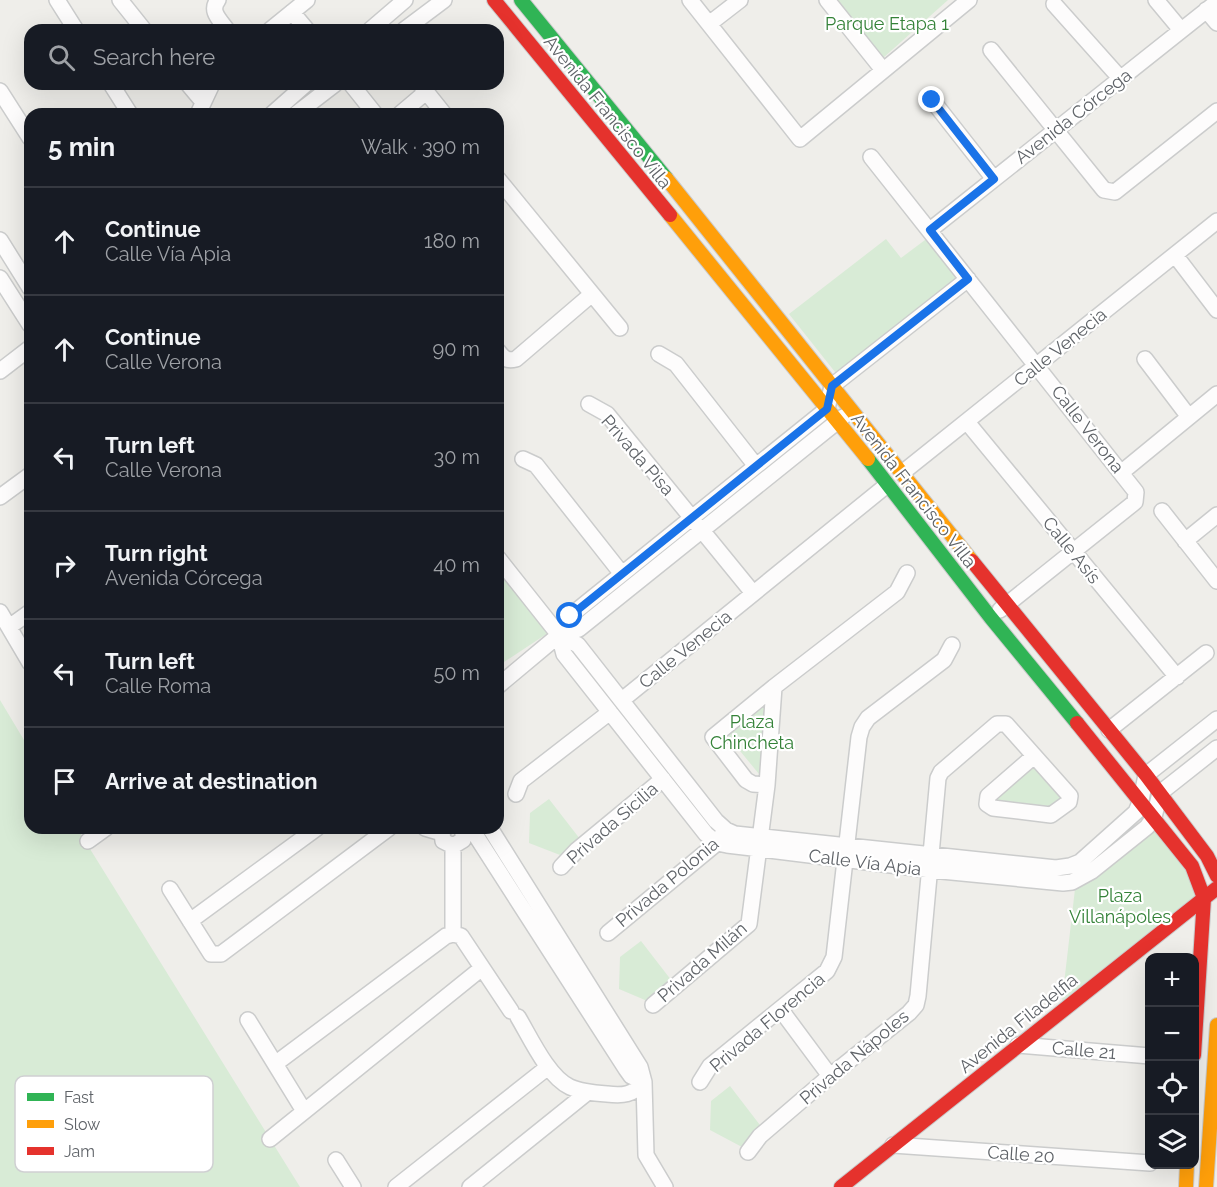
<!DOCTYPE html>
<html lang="en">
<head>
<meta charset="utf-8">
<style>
  body { margin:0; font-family:Raleway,sans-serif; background:#242831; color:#f1f3f6 }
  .controls { position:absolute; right:18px; bottom:18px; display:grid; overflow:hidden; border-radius:12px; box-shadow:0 6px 24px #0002 }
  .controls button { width:54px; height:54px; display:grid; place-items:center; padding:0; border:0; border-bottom:2px solid #363941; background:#171b24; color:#f1f3f6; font:30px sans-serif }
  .stop { position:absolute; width:18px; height:18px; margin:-14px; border:4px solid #1a73e8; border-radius:50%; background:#fff }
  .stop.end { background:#1a73e8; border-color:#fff; box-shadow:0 2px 6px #0008 }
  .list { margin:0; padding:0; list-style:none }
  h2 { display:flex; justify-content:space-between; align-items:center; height:78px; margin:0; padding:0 24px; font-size:26px }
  h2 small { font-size:20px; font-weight:400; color:#9ea1a6 }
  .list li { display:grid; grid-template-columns:39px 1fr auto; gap:18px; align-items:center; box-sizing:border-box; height:108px; padding:0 24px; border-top:2px solid #363941 }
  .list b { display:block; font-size:22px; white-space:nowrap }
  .list p { margin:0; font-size:20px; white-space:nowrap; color:#9ea1a6 }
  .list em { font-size:20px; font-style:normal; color:#9ea1a6 }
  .icon { flex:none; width:33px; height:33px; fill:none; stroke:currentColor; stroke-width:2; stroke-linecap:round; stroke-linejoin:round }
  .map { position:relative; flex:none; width:1217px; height:1187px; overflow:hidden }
  .search { position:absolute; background:#171b24; box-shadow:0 6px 24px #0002; left:24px; top:24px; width:480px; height:66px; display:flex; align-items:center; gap:15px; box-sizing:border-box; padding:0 21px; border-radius:18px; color:#9ea1a6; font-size:22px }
  .panel { position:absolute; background:#171b24; box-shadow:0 6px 24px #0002; left:24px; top:108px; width:480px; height:726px; border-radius:18px }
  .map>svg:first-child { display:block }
  .green { fill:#d8ebd6 }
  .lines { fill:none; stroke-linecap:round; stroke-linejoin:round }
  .street-casing { stroke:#cbcccc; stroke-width:18 }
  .fast-casing { stroke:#cacacb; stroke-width:16 }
  .slow-casing { stroke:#cacacb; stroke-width:16 }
  .jam-casing { stroke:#cacacb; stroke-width:16 }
  .street { stroke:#fdfcfc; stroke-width:15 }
  .fast { stroke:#30b455; stroke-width:14 }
  .slow { stroke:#ff9f0a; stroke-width:14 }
  .jam { stroke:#e5322d; stroke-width:14 }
  .route { stroke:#1a73e8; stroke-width:8 }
  .labels { text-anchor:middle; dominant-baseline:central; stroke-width:4.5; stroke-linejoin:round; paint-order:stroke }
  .park-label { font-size:18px; fill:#348238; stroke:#fff }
  .street-label { font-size:18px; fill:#5f6368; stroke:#fff }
  .key { fill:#fff; stroke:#cfd0d2; stroke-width:1.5 }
  .key-label { font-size:16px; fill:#5f6368 }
</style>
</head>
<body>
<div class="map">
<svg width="1217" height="1187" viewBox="0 0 1217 1187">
  <rect width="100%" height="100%" fill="#efeeea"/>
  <path class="green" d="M 838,0 L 948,0 L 883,58 Z
    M 929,237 L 961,277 L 839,377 L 789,314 L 886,239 L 901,258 Z
    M 498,554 L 554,629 L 498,666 Z
    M 779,685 L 770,777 L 759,774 L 722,729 Z
    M 0,700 L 30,750 L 30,828 L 77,828 L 300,1187 L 0,1187 Z
    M 1044,758 L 1075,794 L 1058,808 L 998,803 L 994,797 Z
    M 549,799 L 580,839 L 560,855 L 529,843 L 530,813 Z
    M 1162,824 L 1208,887 L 1062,1001 L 1075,889 Z
    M 641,941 L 675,985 L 652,1003 L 619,989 L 620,957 Z
    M 730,1086 L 763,1129 L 742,1147 L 710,1130 L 711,1101 Z"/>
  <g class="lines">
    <defs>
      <path id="street" d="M 57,0 L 76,30
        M 120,0 L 144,30
        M 218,0 C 209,11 220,20 227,30
        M 690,0 L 800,139 L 969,0
        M 827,0 L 883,70
        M 1156,0 L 1181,30
        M 1054,4 L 1120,78
        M 1206,10 L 1217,23
        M 292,12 L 307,30
        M 709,24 L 740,0
        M 270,30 L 307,0
        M 370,30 L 405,0
        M 404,30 L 444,0
        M 991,50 L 1104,190 L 1115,192 L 1217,111
        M 111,84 L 130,114
        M 188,84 L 203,102
        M 351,84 L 375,114
        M 420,84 L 444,114
        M 0,91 L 30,138
        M 932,100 L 994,179
        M 198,114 L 212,84
        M 272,114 L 306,84
        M 296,114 L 335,84
        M 400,114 L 426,92
        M 871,157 L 1136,492 L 1135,502 L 1000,610
        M 498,179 L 620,328
        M 930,230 L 1217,2
        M 0,240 L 30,288
        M 1175,255 L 1217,310
        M 0,278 L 30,325
        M 498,351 C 504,359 507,361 516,359 L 592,294
        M 659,354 L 676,364 L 756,466
        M 1145,359 L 1189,417
        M 0,371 L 30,348
        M 589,404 L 607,414 L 753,593
        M 967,422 L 1177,677
        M 523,459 L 536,465 L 622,574
        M 1122,472 L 1217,394
        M 902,473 L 1217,221
        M 0,497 L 30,475
        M 1162,511 L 1217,581
        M 1185,541 L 1217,515
        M 498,558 L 559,635 L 564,654 L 706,834 L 717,843 L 727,845 L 931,870 L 1063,883 L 1072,882 L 1092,871 L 1147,827 L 1154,817 L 1160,793 L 1217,748
        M 0,612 L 30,663
        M 9,627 L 30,612
        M 559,635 L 578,645 L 716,821 L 726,830 L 735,834 L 1056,868 L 1070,866 L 1080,862 L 1136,812 L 1141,800 L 1146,775 L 1217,719
        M 559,635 L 579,629 L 843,417
        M 498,686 L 559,635 L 570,616 L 827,409 L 832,386 L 968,279
        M 622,700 L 887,485
        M 1109,730 L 1206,653
        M 767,785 L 753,784 L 746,780 L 713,737 L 774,687 L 897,592 L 907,573
        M 516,794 L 521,781 L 610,712
        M 425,828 L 442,833
        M 445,828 L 442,833 L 443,841 L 453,846 L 463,840 L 463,832 L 461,828
        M 471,828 L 626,1069 L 631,1076 L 644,1082
        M 490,828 L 640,1067 L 644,1082 L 646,1155 L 665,1187
        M 88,841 L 106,828
        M 453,846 L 453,934
        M 561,867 L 577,850 L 663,779
        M 170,889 L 211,954 L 221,954 L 389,828
        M 190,921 L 317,828
        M 608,933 L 717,843 L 722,835
        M 653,1005 L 749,924 L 767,785 L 774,687
        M 781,1010 L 830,1076
        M 518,1017 C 530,1037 548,1077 570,1087 C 581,1092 594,1093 607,1094 C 623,1096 633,1095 644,1082
        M 248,1020 L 304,1111
        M 1018,1045 L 1150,1056
        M 275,1064 L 446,936 L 453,934 L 461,936 L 511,1011
        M 700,1082 L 710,1066 L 827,971 L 834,957 L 859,737 L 862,727 L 868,718 L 944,660 L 952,645
        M 270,1139 L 482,968
        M 893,1145 L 1150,1163
        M 748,1152 L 760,1136 L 830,1076 L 909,1013 L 916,1005 L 918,996 L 938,778 L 941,772 L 997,724 L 1006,724 L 1070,796 L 1069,802 L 1051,815 L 993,808 L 987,804 L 988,796 L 1034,756
        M 336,1160 L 353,1187
        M 396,1187 L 548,1067
        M 470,1187 L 588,1092"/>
      <path id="fast" d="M 521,0 L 666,178
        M 868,459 L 991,618 L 1077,723"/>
      <path id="slow" d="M 666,178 L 972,561
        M 670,215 L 868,459
        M 1186,1187 L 1187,1164
        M 1206,1187 L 1217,1025"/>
      <path id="jam" d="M 494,0 L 670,215
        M 972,561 L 1146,775 L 1207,856 L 1217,876
        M 1077,723 L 1192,866 L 1204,898 L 1194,1055
        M 841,1187 L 1217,888"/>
    </defs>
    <use href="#street" class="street-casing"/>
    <use href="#fast" class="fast-casing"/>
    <use href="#slow" class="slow-casing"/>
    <use href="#jam" class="jam-casing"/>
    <use href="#street" class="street"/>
    <use href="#fast" class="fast"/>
    <use href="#slow" class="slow"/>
    <use href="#jam" class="jam"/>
  </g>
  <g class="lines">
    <path class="route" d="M 570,616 L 827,409 L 832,386 L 968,279 L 930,230 L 994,179 L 932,100"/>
  </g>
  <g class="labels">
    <g class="park-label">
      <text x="887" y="23">Parque Etapa 1</text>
      <text x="752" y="721">Plaza<tspan x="752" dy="21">Chincheta</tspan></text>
      <text x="1120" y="895">Plaza<tspan x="1120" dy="21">Villanápoles</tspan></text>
    </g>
    <g class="street-label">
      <text transform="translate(608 112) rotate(51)">Avenida Francisco Villa</text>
      <text transform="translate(1073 116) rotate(-38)">Avenida Córcega</text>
      <text transform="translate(1060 347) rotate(-39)">Calle Venecia</text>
      <text transform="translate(1088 429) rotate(52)">Calle Verona</text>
      <text transform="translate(638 455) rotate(49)">Privada Pisa</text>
      <text transform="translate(914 490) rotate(52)">Avenida Francisco Villa</text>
      <text transform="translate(1072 550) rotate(51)">Calle Asís</text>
      <text transform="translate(685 649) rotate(-39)">Calle Venecia</text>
      <text transform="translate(612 823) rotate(-41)">Privada Sicilia</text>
      <text transform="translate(865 862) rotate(7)">Calle Vía Apia</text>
      <text transform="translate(667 882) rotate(-40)">Privada Polonia</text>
      <text transform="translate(702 962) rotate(-41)">Privada Milán</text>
      <text transform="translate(767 1022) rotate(-40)">Privada Florencia</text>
      <text transform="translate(1018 1023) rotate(-39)">Avenida Filadelfia</text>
      <text transform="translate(1084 1050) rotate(5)">Calle 21</text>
      <text transform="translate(854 1057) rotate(-40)">Privada Nápoles</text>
      <text transform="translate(1021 1154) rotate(4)">Calle 20</text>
    </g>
  </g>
  <rect x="15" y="1076" width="198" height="96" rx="9" class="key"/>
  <rect x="27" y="1093" width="27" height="8" fill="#30b455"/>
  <rect x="27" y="1120" width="27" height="8" fill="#ff9f0a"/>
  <rect x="27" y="1147" width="27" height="8" fill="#e5322d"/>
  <g class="key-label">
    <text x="64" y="1103">Fast</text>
    <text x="64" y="1130">Slow</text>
    <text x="64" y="1157">Jam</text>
  </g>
</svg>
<div class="controls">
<button>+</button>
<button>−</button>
<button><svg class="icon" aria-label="locate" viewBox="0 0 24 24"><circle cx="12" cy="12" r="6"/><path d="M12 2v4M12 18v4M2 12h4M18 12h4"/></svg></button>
<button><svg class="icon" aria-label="layers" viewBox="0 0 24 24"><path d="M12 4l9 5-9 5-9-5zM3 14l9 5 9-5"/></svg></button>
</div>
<div class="stop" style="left:570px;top:616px"></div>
<div class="stop end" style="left:932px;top:100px"></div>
<div class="search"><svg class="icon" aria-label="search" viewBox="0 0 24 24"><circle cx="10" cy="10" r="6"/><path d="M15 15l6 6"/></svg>Search here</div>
<section class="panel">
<h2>5 min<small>Walk · 390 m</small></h2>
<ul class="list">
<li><svg class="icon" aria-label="ahead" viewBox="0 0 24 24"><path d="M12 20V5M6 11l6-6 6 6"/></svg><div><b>Continue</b><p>Calle Vía Apia</p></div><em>180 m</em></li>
<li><svg class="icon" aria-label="ahead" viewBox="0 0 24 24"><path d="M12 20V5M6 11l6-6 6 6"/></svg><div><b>Continue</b><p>Calle Verona</p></div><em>90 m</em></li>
<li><svg class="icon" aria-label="left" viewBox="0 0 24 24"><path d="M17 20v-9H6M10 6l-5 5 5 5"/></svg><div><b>Turn left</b><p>Calle Verona</p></div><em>30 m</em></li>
<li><svg class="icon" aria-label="right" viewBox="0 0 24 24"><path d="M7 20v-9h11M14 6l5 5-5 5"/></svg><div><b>Turn right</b><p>Avenida Córcega</p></div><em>40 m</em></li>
<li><svg class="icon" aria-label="left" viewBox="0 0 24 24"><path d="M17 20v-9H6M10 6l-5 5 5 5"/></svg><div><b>Turn left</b><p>Calle Roma</p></div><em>50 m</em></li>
<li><svg class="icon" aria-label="arrive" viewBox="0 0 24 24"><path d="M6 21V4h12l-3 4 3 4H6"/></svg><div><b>Arrive at destination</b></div></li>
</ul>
</section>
</div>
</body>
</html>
